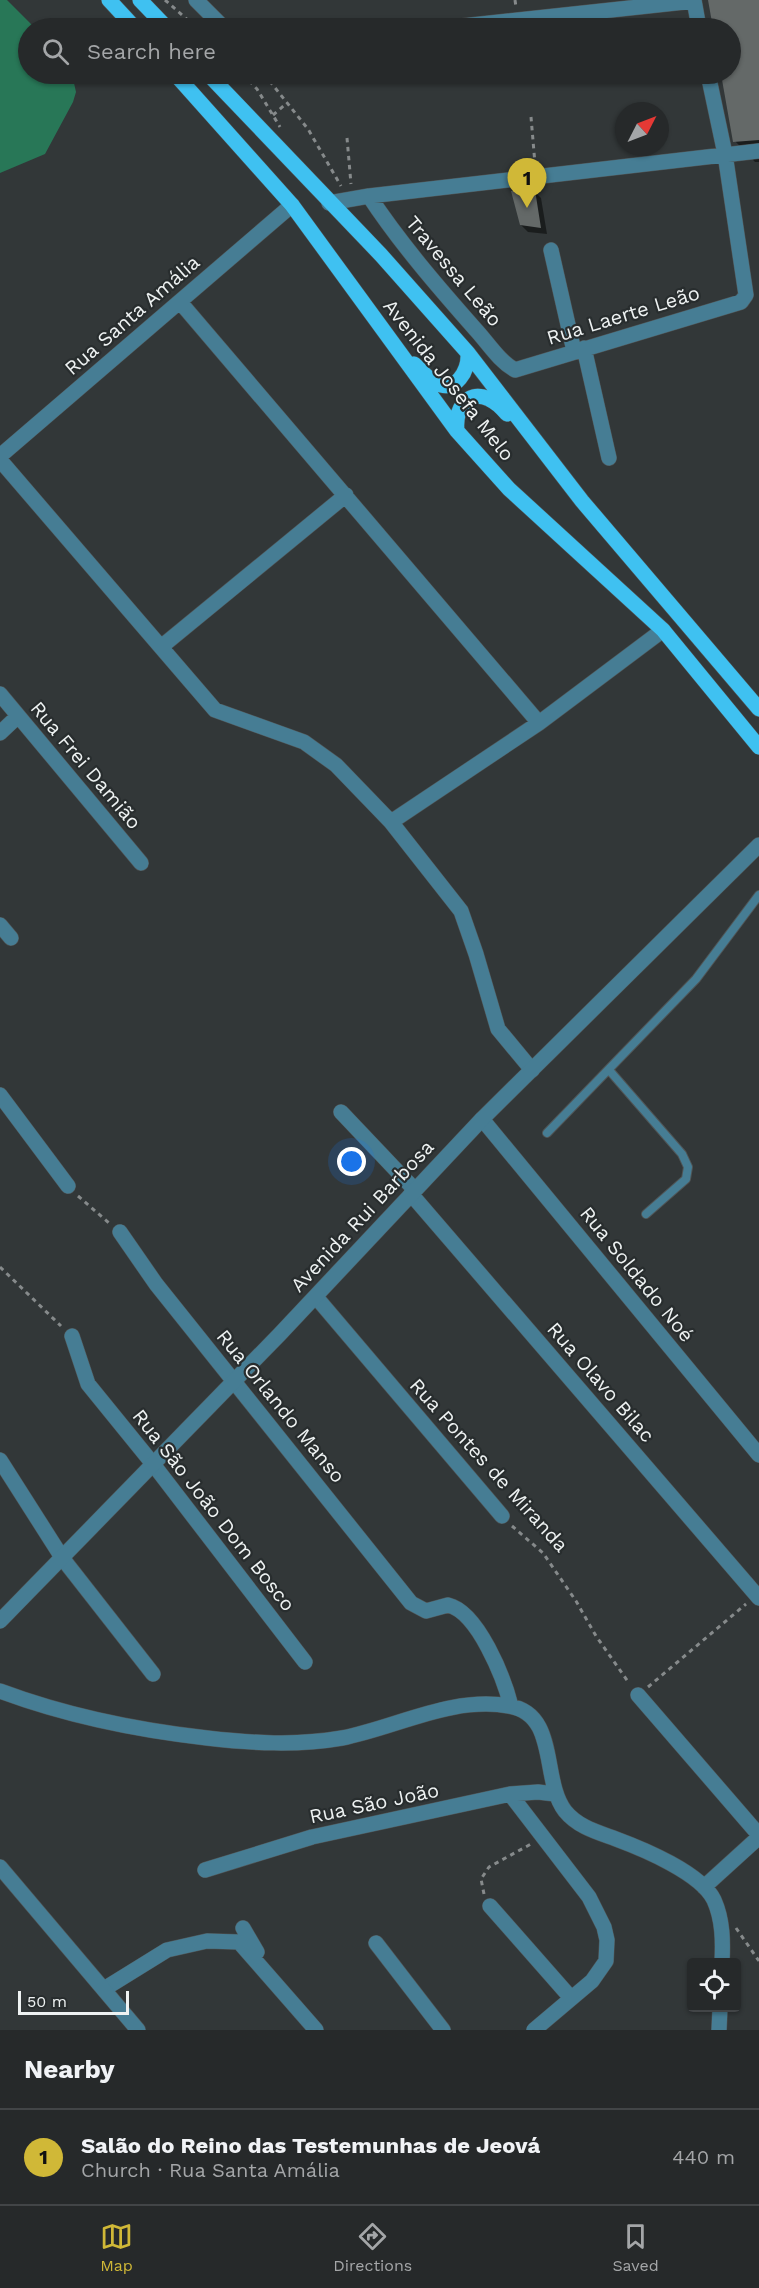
<!DOCTYPE html>
<html lang="en">
<head>
<meta charset="utf-8">
<style>
  body { margin:0; font-family:"Work Sans",sans-serif; background:#2e3132; color:#f1f3f6 }
  .controls { position:absolute; right:18px; bottom:18px; display:grid; overflow:hidden; border-radius:6px; box-shadow:0 2px 4px #0004 }
  .controls button { width:54px; height:54px; display:grid; place-items:center; padding:0; border:0; border-bottom:2px solid #424547; background:#26292a; color:#f1f3f6; font:30px sans-serif }
  .compass { position:absolute; left:615px; top:102px; width:54px; height:54px; border-radius:50%; background:#26292a; box-shadow:0 2px 4px #0004; rotate:48deg }
  .scale { position:absolute; left:18px; bottom:15px; width:111px; box-sizing:border-box; padding-left:6px; border:3px solid #eef2f2; border-top:0; font-size:16px; line-height:21px; white-space:nowrap; color:#eef2f2; -webkit-text-stroke:4px #282d2e; paint-order:stroke }
  .you { position:absolute; left:352px; top:1162px; width:21px; height:21px; margin:-15px; border:4px solid #fff; border-radius:50%; background:#1a73e8; box-shadow:0 0 0 9px #1a73e833 }
  .badge { display:grid; place-items:center; width:39px; height:39px; border-radius:50%; background:#d0b837; color:#111; font-size:20px; font-weight:700 }
  .pin { position:absolute; translate:-50% -50px; filter:drop-shadow(0 2px 3px #0008) }
  .pin::after { content:''; position:absolute; top:32px; width:21px; height:18px; background:inherit; clip-path:polygon(0 0,100% 0,50% 100%) }
  .list { margin:0; padding:0; list-style:none }
  h2 { display:flex; justify-content:space-between; align-items:center; height:78px; margin:0; padding:0 24px; font-size:26px }
  h2 small { font-size:20px; font-weight:400; color:#a4a6a8 }
  .list li { display:grid; grid-template-columns:39px 1fr auto; gap:18px; align-items:center; box-sizing:border-box; height:96px; padding:0 24px; border-top:2px solid #424547 }
  .list b { display:block; font-size:22px; white-space:nowrap }
  .list p { margin:0; font-size:20px; white-space:nowrap; color:#a4a6a8 }
  .list em { font-size:20px; font-style:normal; color:#a4a6a8 }
  .icon { flex:none; width:33px; height:33px; fill:none; stroke:currentColor; stroke-width:2; stroke-linecap:round; stroke-linejoin:round }
  .map { position:relative; flex:none; width:759px; height:2030px; overflow:hidden }
  .search { position:absolute; background:#26292a; box-shadow:0 2px 4px #0004; left:18px; right:18px; top:18px; height:66px; display:flex; align-items:center; gap:15px; box-sizing:border-box; padding:0 21px; border-radius:33px; color:#a4a6a8; font-size:22px }
  .sheet { height:174px; background:#26292a }
  nav { display:flex; justify-content:space-around; align-items:center; box-sizing:border-box; height:84px; border-top:2px solid #424547; background:#26292a; font-size:16px; color:#a4a6a8 }
  nav a { display:grid; justify-items:center; gap:3px }
  nav .on { color:#d0b837 }
  .map>svg:first-child { display:block }
  .forest { fill:#287757 }
  .shadow { fill:#0007 }
  .building { fill:#646968 }
  .lines { fill:none; stroke-linecap:round; stroke-linejoin:round }
  .service-casing { stroke:#505556; stroke-width:10 }
  .minor-casing { stroke:#505556; stroke-width:16 }
  .tertiary-casing { stroke:#505556; stroke-width:16 }
  .primary-casing { stroke:#505556; stroke-width:16 }
  .path { stroke:#868a8b; stroke-width:3; stroke-dasharray:4.5 4.5; stroke-linecap:butt }
  .service { stroke:#467d94; stroke-width:8 }
  .minor { stroke:#467d94; stroke-width:15 }
  .tertiary { stroke:#467d94; stroke-width:15 }
  .primary { stroke:#3fc1f1; stroke-width:15 }
  .labels { text-anchor:middle; dominant-baseline:central; stroke-width:4.5; stroke-linejoin:round; paint-order:stroke }
  .street-label { font-size:20px; fill:#eef2f2; stroke:#282d2e }
</style>
</head>
<body>
<div class="map">
<svg width="759" height="2030" viewBox="0 0 759 2030">
  <rect width="100%" height="100%" fill="#323738"/>
  <path class="forest" d="M 0,0 L 7,0 L 35,28 L 28,28 L 28,74 L 72,74 L 76,92 L 73,102 L 45,154 L 0,173 Z"/>
  <path class="shadow" d="M 710,0 L 759,0 L 759,162 L 755,162 L 735,141 L 723,74 L 730,74 L 730,28 L 715,28 Z
    M 534,191 L 541,198 L 547,234 L 528,232 L 521,225 Z"/>
  <path class="building" d="M 708,0 L 759,0 L 759,140 L 733,142 L 721,74 L 730,74 L 730,28 L 713,28 Z
    M 535,190 L 541,228 L 520,225 L 511,191 Z"/>
  <g class="lines">
    <defs>
      <path id="service" d="M 609,1070 L 682,1154 L 688,1167 L 686,1179 L 646,1214
        M 547,1133 L 696,979 L 759,895"/>
      <path id="minor" d="M 196,0 L 224,28
        M 694,0 L 699,28
        M 444,28 L 694,1
        M 369,196 C 400,243 438,287 476,330 C 488,343 499,361 515,370 L 741,302 L 746,295 L 725,154 L 708,74
        M 329,203 L 369,196 L 759,151
        M 551,250 L 574,351
        M 180,302 L 539,723
        M 584,348 L 609,458
        M 0,456 L 292,205
        M 0,460 L 215,710 L 304,742 L 336,765 L 391,822 L 461,911 L 476,954 L 498,1029 L 532,1070
        M 161,647 L 346,495
        M 0,694 L 141,863
        M 0,733 L 17,717
        M 391,822 L 539,723 L 663,630
        M 0,925 L 11,938
        M 0,1095 L 68,1186
        M 341,1112 L 415,1190
        M 482,1119 L 759,1455
        M 411,1194 L 759,1598
        M 120,1232 L 156,1284 L 411,1603 L 426,1611 L 448,1605 C 478,1612 504,1678 511,1706
        M 316,1297 L 502,1516
        M 72,1336 L 88,1384 L 153,1464 L 305,1662
        M 0,1460 L 63,1559 L 153,1674
        M 0,1691 C 67,1716 136,1730 207,1738 C 251,1743 297,1746 342,1738 C 397,1727 452,1696 509,1706 C 559,1714 541,1780 565,1811 C 578,1827 597,1832 616,1839 C 643,1849 701,1873 714,1900 C 723,1920 723,1942 722,1962
        M 638,1695 L 759,1835
        M 510,1794 L 589,1897 L 604,1927 L 607,1940 L 606,1961 L 592,1981 L 534,2030
        M 205,1870 L 312,1837 L 510,1794 L 538,1792 L 555,1794
        M 704,1887 L 759,1837
        M 490,1906 L 571,1998
        M 243,1928 L 257,1952
        M 376,1943 L 443,2030
        M 104,1989 L 167,1950 L 207,1941 L 239,1942 L 316,2030
        M 719,2030 L 720,2008"/>
      <path id="tertiary" d="M 0,1621 L 279,1335 L 482,1119 L 759,845
        M 0,1867 L 138,2030"/>
      <path id="primary" d="M 109,0 L 135,28
        M 140,0 L 167,28
        M 175,74 L 292,205 L 457,431 L 509,489 L 663,630 L 759,747
        M 208,74 L 381,255 L 468,353 L 582,501 L 759,709
        M 414,364 C 421,370 428,379 436,383 C 456,394 469,370 468,353
        M 457,431 C 455,412 465,388 489,399 C 496,402 502,408 507,414"/>
    </defs>
    <use href="#service" class="service-casing"/>
    <use href="#minor" class="minor-casing"/>
    <use href="#tertiary" class="tertiary-casing"/>
    <use href="#primary" class="primary-casing"/>
    <path class="path" d="M 165,0 L 197,28
      M 515,0 L 516,7
      M 243,74 L 257,89 L 280,127
      M 264,74 L 308,129 L 341,186
      M 273,115 L 287,103
      M 531,117 L 535,164
      M 347,138 L 351,184
      M 78,1196 L 109,1223
      M 0,1267 L 61,1326
      M 512,1526 L 543,1553 L 576,1601 L 596,1636 L 629,1683
      M 648,1687 L 746,1604
      M 484,1894 L 481,1879 L 489,1867 L 531,1844
      M 736,1928 L 759,1961"/>
    <use href="#service" class="service"/>
    <use href="#minor" class="minor"/>
    <use href="#tertiary" class="tertiary"/>
    <use href="#primary" class="primary"/>
  </g>
  <g class="labels">
    <g class="street-label">
      <text transform="translate(454 271) rotate(50)">Travessa Leão</text>
      <text transform="translate(132 315) rotate(-41)">Rua Santa Amália</text>
      <text transform="translate(623 315) rotate(-17)">Rua Laerte Leão</text>
      <text transform="translate(449 380) rotate(52)">Avenida Josefa Melo</text>
      <text transform="translate(86 765) rotate(50)">Rua Frei Damião</text>
      <text transform="translate(362 1216) rotate(-47)">Avenida Rui Barbosa</text>
      <text transform="translate(637 1274) rotate(51)">Rua Soldado Noé</text>
      <text transform="translate(601 1382) rotate(49)">Rua Olavo Bilac</text>
      <text transform="translate(281 1406) rotate(51)">Rua Orlando Manso</text>
      <text transform="translate(489 1465) rotate(48)">Rua Pontes de Miranda</text>
      <text transform="translate(214 1510) rotate(52)">Rua São João Dom Bosco</text>
      <text transform="translate(374 1803) rotate(-12)">Rua São João</text>
    </g>
  </g>
</svg>
<div class="controls">
<button><svg class="icon" aria-label="locate" viewBox="0 0 24 24"><circle cx="12" cy="12" r="6"/><path d="M12 2v4M12 18v4M2 12h4M18 12h4"/></svg></button>
</div>
<svg class="compass" viewBox="-18 -18 36 36"><path d="M0-13l5 13h-10z" fill="#e53935"/><path d="M0 13l5-13h-10z" fill="#a4a6a8"/></svg>
<div class="scale">50 m</div>
<div class="you"></div>
<div class="pin badge" style="left:527px;top:208px">1</div>
<div class="search"><svg class="icon" aria-label="search" viewBox="0 0 24 24"><circle cx="10" cy="10" r="6"/><path d="M15 15l6 6"/></svg>Search here</div>
</div>
<section class="sheet">
<h2>Nearby<small></small></h2>
<ul class="list">
<li><span class="badge">1</span><div><b>Salão do Reino das Testemunhas de Jeová</b><p>Church · Rua Santa Amália</p></div><em>440 m</em></li>
</ul>
</section>
<nav>
<a class="on"><svg class="icon" aria-label="map" viewBox="0 0 24 24"><path d="M3 6l6-2 6 2 6-2v14l-6 2-6-2-6 2zM9 4v14M15 6v14"/></svg>Map</a>
<a><svg class="icon" aria-label="directions" viewBox="0 0 24 24"><path d="M12 3l9 9-9 9-9-9zM9 14v-3h6M13 9l2 2-2 2"/></svg>Directions</a>
<a><svg class="icon" aria-label="saved" viewBox="0 0 24 24"><path d="M7 4h10v16l-5-4-5 4z"/></svg>Saved</a>
</nav>
</body>
</html>
